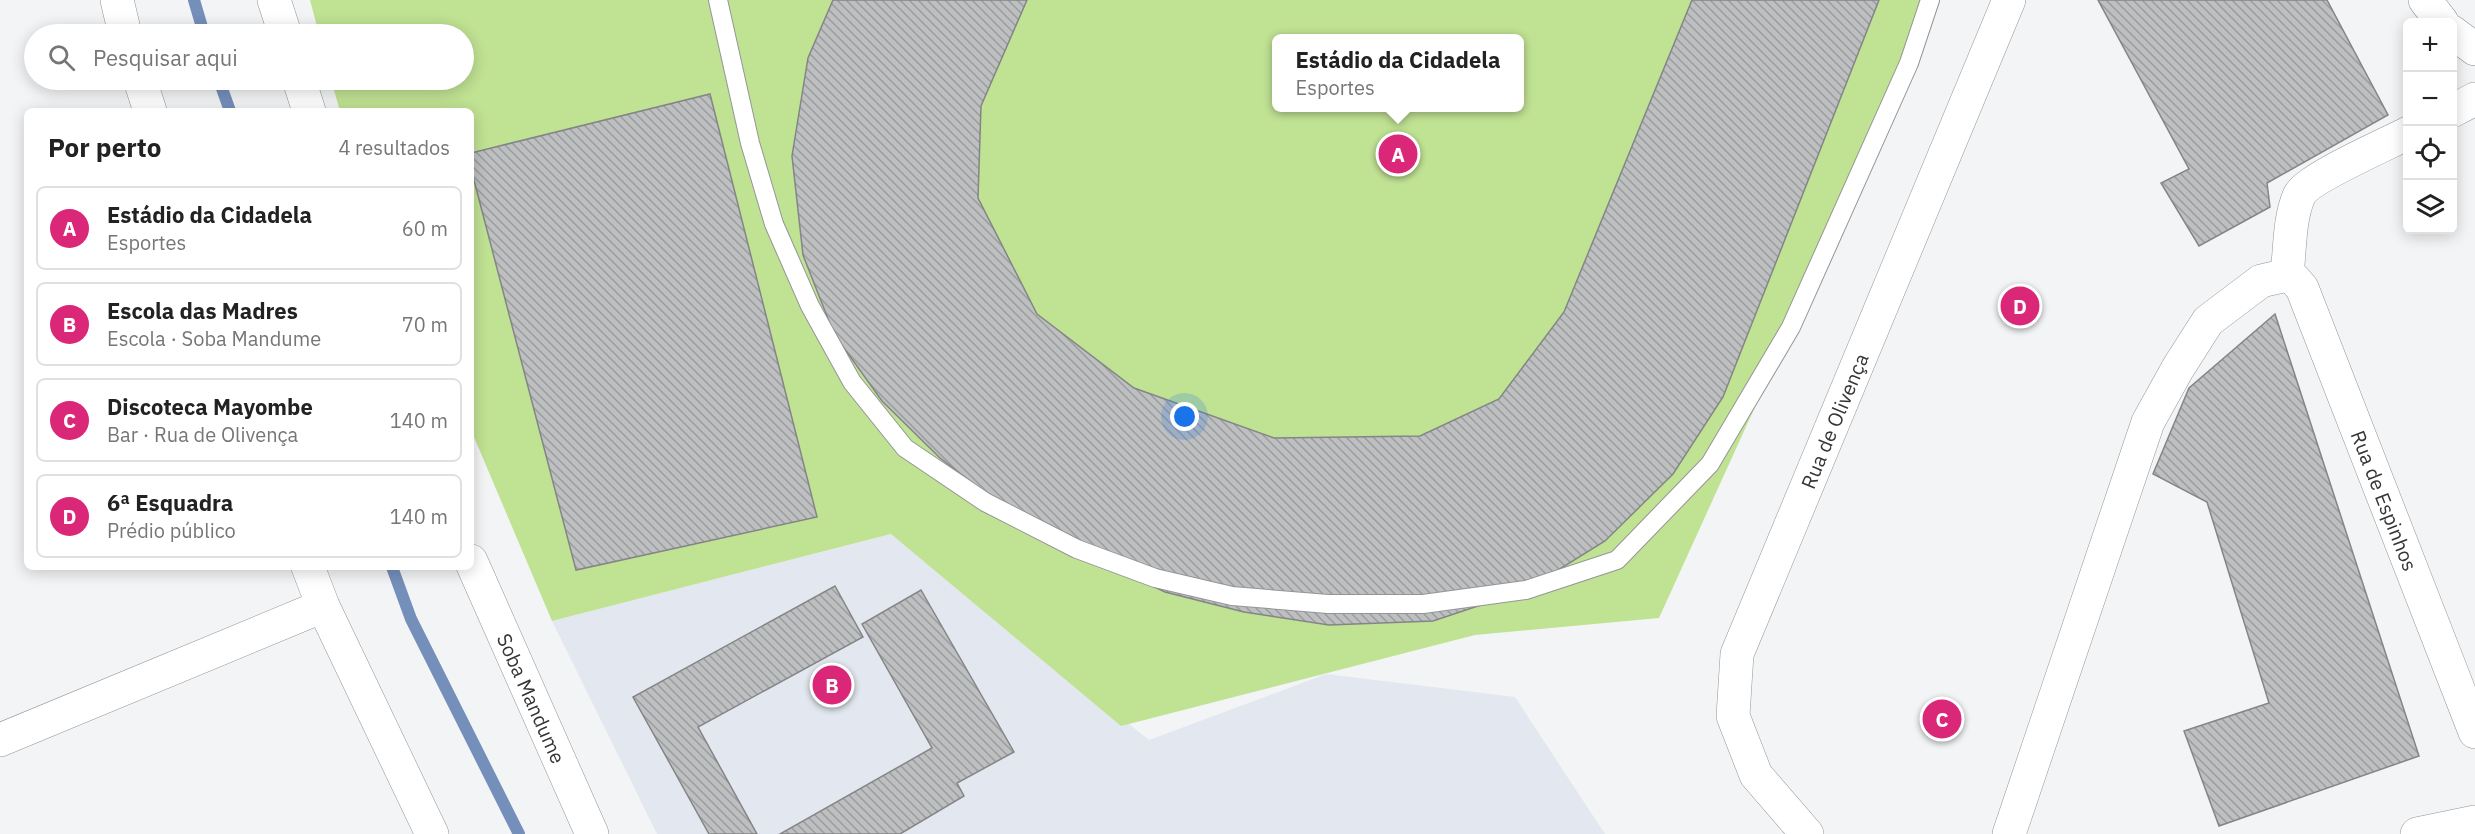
<!DOCTYPE html>
<html lang="pt">
<head>
<meta charset="utf-8">
<style>
  body { margin:0; font-family:"IBM Plex Sans",sans-serif; background:#f2f2f2; color:#222 }
  .controls { position:absolute; right:18px; top:18px; display:grid; overflow:hidden; border-radius:9px; box-shadow:0 3px 15px #0003 }
  .controls button { width:54px; height:54px; display:grid; place-items:center; padding:0; border:0; border-bottom:2px solid #e0e0e0; background:#fff; color:#222; font:30px sans-serif }
  .you { position:absolute; left:1185px; top:417px; width:21px; height:21px; margin:-15px; border:4px solid #fff; border-radius:50%; background:#1a73e8; box-shadow:0 0 0 9px #1a73e833 }
  .badge { display:grid; place-items:center; width:39px; height:39px; border-radius:50%; background:#db2777; color:#fff; font-size:20px; font-weight:700 }
  .pin { position:absolute; translate:-50% -50%; border:3px solid #fff; box-shadow:0 2px 6px #0006 }
  .popup { position:absolute; left:1272px; top:34px; width:252px; height:78px; box-sizing:border-box; display:grid; place-content:center; border-radius:9px; background:#fff; filter:drop-shadow(0 2px 4px #0005); font-size:20px; white-space:nowrap; color:#767676 }
  .popup b { font-size:22px; color:#222 }
  .popup::after { content:''; position:absolute; left:50%; top:100%; margin-left:-12px; border:12px solid transparent; border-top-color:#fff }
  .list { margin:0; padding:0; list-style:none }
  h2 { display:flex; justify-content:space-between; align-items:center; height:78px; margin:0; padding:0 24px; font-size:26px }
  h2 small { font-size:20px; font-weight:400; color:#767676 }
  .list li { display:grid; grid-template-columns:39px 1fr auto; gap:18px; align-items:center; box-sizing:border-box; height:84px; margin:0 12px 12px; padding:0 12px; border:2px solid #e0e0e0; border-radius:9px }
  .list b { display:block; font-size:22px; white-space:nowrap }
  .list p { margin:0; font-size:20px; white-space:nowrap; color:#767676 }
  .list em { font-size:20px; font-style:normal; color:#767676 }
  .icon { flex:none; width:33px; height:33px; fill:none; stroke:currentColor; stroke-width:2; stroke-linecap:round; stroke-linejoin:round }
  .map { position:relative; flex:none; width:2475px; height:834px; overflow:hidden }
  .search { position:absolute; background:#fff; box-shadow:0 3px 15px #0003; left:24px; top:24px; width:450px; height:66px; display:flex; align-items:center; gap:15px; box-sizing:border-box; padding:0 21px; border-radius:33px; color:#767676; font-size:22px }
  .panel { position:absolute; background:#fff; box-shadow:0 3px 15px #0003; left:24px; top:108px; width:450px; height:462px; border-radius:9px }
  .map>svg:first-child { display:block }
  .built { fill:#e3e8f0 }
  .park { fill:#c0e293; fill-rule:evenodd }
  .lines { fill:none; stroke-linecap:round; stroke-linejoin:round }
  .stream { stroke:#758fbb; stroke-width:12 }
  .building { fill:url(#building-back-hatch); stroke:#848586; stroke-width:1.5 }
  .service-casing { stroke:#949597; stroke-width:20 }
  .minor-casing { stroke:#949597; stroke-width:34 }
  .secondary-casing { stroke:#949597; stroke-width:34 }
  .service { stroke:#fff; stroke-width:18 }
  .minor { stroke:#fff; stroke-width:33 }
  .secondary { stroke:#fff; stroke-width:33 }
  .labels { text-anchor:middle; dominant-baseline:central; stroke-width:4.5; stroke-linejoin:round; paint-order:stroke }
  .street-label { font-size:20px; fill:#343535; stroke:#f3f4f5 }
</style>
</head>
<body>
<div class="map">
<svg width="2475" height="834" viewBox="0 0 2475 834">
  <defs>
    <pattern id="building-back-hatch" width="6" height="6" patternUnits="userSpaceOnUse" patternTransform="scale(1.5)"><rect width="6" height="6" fill="#bebfc0"/><path d="M-1 5l2 2M0 0l6 6M5-1l2 2" fill="none" stroke="#9b9c9d"/></pattern>
  </defs>
  <rect width="100%" height="100%" fill="#f3f4f5"/>
  <path class="built" d="M 891,534 L 1149,740 L 1326,674 L 1515,697 L 1605,834 L 657,834 L 552,621 Z"/>
  <path class="park" d="M 310,0 L 1940,0 L 1659,618 L 1475,635 L 1121,726 L 891,534 L 552,621 L 471,430 L 471,111 L 340,111 L 331,80 L 464,80 L 464,34 L 319,34 ZM 1276,39 L 1520,39 L 1520,108 L 1276,108 Z"/>
  <g class="lines">
    <path class="stream" d="M 194,0 L 204,34
      M 219,80 L 230,111
      M 392,567 L 411,619 L 519,834"/>
  </g>
  <path class="building" d="M 833,0 L 1027,0 L 981,106 L 978,198 L 1037,314 L 1134,388 L 1274,438 L 1420,436 L 1499,399 L 1564,312 L 1692,0 L 1879,0 L 1723,397 L 1673,474 L 1605,541 L 1526,590 L 1433,621 L 1329,625 L 1244,612 L 1165,592 L 1083,553 L 1007,509 L 940,458 L 882,401 L 834,334 L 803,255 L 792,156 L 808,58 Z
    M 2098,0 L 2327,0 L 2388,115 L 2267,183 L 2270,207 L 2199,246 L 2161,183 L 2189,169 Z
    M 710,94 L 817,517 L 576,570 L 471,169 L 471,153 Z
    M 2275,314 L 2419,756 L 2219,826 L 2184,731 L 2269,703 L 2207,502 L 2153,474 L 2189,388 Z
    M 835,586 L 863,637 L 698,727 L 757,834 L 709,834 L 633,697 Z
    M 921,590 L 1014,752 L 957,783 L 964,796 L 900,834 L 780,834 L 932,748 L 862,624 Z"/>
  <g class="lines">
    <defs>
      <path id="service" d="M 718,0 L 750,143 L 774,224 L 810,306 L 852,382 L 905,448 L 985,502 L 1077,549 L 1155,578 L 1232,596 L 1328,604 L 1423,604 L 1526,590 L 1617,560 L 1710,464 L 1791,327 L 1909,63 L 1930,0"/>
      <g id="minor">
        <path d="M 2425,0 L 2442,22"/>
        <path d="M 2452,32 L 2475,49"/>
        <path d="M 2452,111 L 2475,99"/>
        <path id="s1" d="M 2287,275 L 2294,279 L 2302,288 L 2475,732"/>
        <path d="M 2287,275 C 2290,250 2289,219 2299,196 C 2306,179 2387,144 2408,133"/>
        <path d="M 0,740 L 323,606"/>
        <path id="s2" d="M 1807,834 L 1756,775 L 1733,716 L 1737,654 L 2009,0"/>
        <path d="M 2009,834 L 2148,422 L 2178,368 L 2208,321 L 2261,281 L 2287,275"/>
        <path d="M 2417,834 L 2475,822"/>
      </g>
      <g id="secondary">
        <path d="M 117,0 L 125,34"/>
        <path d="M 274,0 L 285,34"/>
        <path d="M 140,80 L 150,111"/>
        <path d="M 299,80 L 309,111"/>
        <path id="s3" d="M 471,561 L 592,834"/>
        <path d="M 308,567 L 323,606 L 432,834"/>
      </g>
    </defs>
    <use href="#service" class="service-casing"/>
    <use href="#minor" class="minor-casing"/>
    <use href="#secondary" class="secondary-casing"/>
    <use href="#service" class="service"/>
    <use href="#minor" class="minor"/>
    <use href="#secondary" class="secondary"/>
  </g>
  <g class="labels">
    <g class="street-label">
      <text stroke="none"><textPath href="#s2" startOffset="456">Rua de Olivença</textPath></text>
      <text stroke="none"><textPath href="#s1" startOffset="248">Rua de Espinhos</textPath></text>
      <text stroke="none"><textPath href="#s3" startOffset="150">Soba Mandume</textPath></text>
    </g>
  </g>
</svg>
<div class="controls">
<button>+</button>
<button>−</button>
<button><svg class="icon" aria-label="locate" viewBox="0 0 24 24"><circle cx="12" cy="12" r="6"/><path d="M12 2v4M12 18v4M2 12h4M18 12h4"/></svg></button>
<button><svg class="icon" aria-label="layers" viewBox="0 0 24 24"><path d="M12 4l9 5-9 5-9-5zM3 14l9 5 9-5"/></svg></button>
</div>
<div class="you"></div>
<div class="pin badge" style="left:1398px;top:154px">A</div>
<div class="popup"><b>Estádio da Cidadela</b>Esportes</div>
<div class="pin badge" style="left:832px;top:685px">B</div>
<div class="pin badge" style="left:1942px;top:719px">C</div>
<div class="pin badge" style="left:2020px;top:306px">D</div>
<div class="search"><svg class="icon" aria-label="search" viewBox="0 0 24 24"><circle cx="10" cy="10" r="6"/><path d="M15 15l6 6"/></svg>Pesquisar aqui</div>
<section class="panel">
<h2>Por perto<small>4 resultados</small></h2>
<ul class="list">
<li><span class="badge">A</span><div><b>Estádio da Cidadela</b><p>Esportes</p></div><em>60 m</em></li>
<li><span class="badge">B</span><div><b>Escola das Madres</b><p>Escola · Soba Mandume</p></div><em>70 m</em></li>
<li><span class="badge">C</span><div><b>Discoteca Mayombe</b><p>Bar · Rua de Olivença</p></div><em>140 m</em></li>
<li><span class="badge">D</span><div><b>6ª Esquadra</b><p>Prédio público</p></div><em>140 m</em></li>
</ul>
</section>
</div>
</body>
</html>
